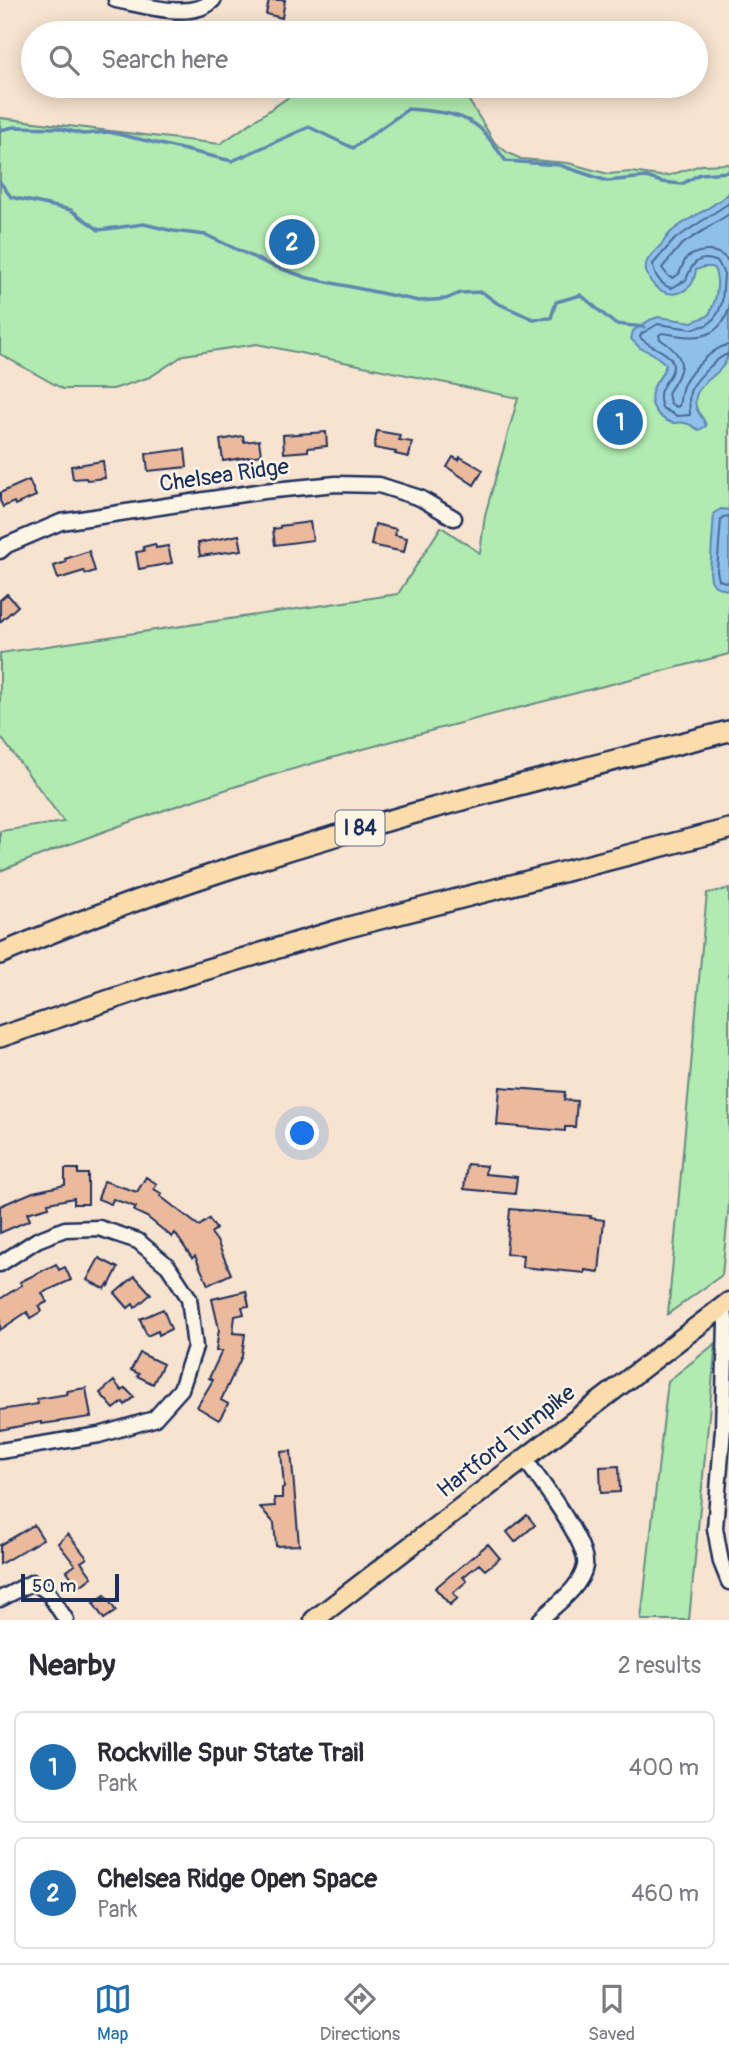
<!DOCTYPE html>
<html lang="en">
<head>
<meta charset="utf-8">
<style>
  body { margin:0; font-family:Pangolin,sans-serif; background:#f2f2f3; color:#2b2b33 }
  .scale { position:absolute; left:21px; bottom:18px; width:98px; box-sizing:border-box; padding-left:7px; border:4px solid #1b2f5e; border-top:0; font-size:19px; line-height:24px; white-space:nowrap; color:#1b2f5e; -webkit-text-stroke:5px #fcf5e5; paint-order:stroke }
  .you { position:absolute; left:303px; top:1134px; width:24px; height:24px; margin:-18px; border:5px solid #fff; border-radius:50%; background:#1a73e8; box-shadow:0 0 0 10px #1a73e833 }
  .badge { display:grid; place-items:center; width:46px; height:46px; border-radius:50%; background:#1f6fb2; color:#fff; font-size:23px; font-weight:700 }
  .pin { position:absolute; translate:-50% -50%; border:4px solid #fff; box-shadow:0 2px 7px #0006 }
  .list { margin:0; padding:0; list-style:none }
  h2 { display:flex; justify-content:space-between; align-items:center; height:91px; margin:0; padding:0 28px; font-size:30px }
  h2 small { font-size:23px; font-weight:400; color:#7c7c81 }
  .list li { display:grid; grid-template-columns:46px 1fr auto; gap:21px; align-items:center; box-sizing:border-box; height:112px; margin:0 14px 14px; padding:0 14px; border:2px solid #e1e1e2; border-radius:10px }
  .list b { display:block; font-size:26px; white-space:nowrap }
  .list p { margin:0; font-size:23px; white-space:nowrap; color:#7c7c81 }
  .list em { font-size:23px; font-style:normal; color:#7c7c81 }
  .icon { flex:none; width:38px; height:38px; fill:none; stroke:currentColor; stroke-width:2; stroke-linecap:round; stroke-linejoin:round }
  .map { position:relative; flex:none; width:729px; height:1620px; overflow:hidden }
  .search { position:absolute; background:#fff; box-shadow:0 4px 18px #0003; left:21px; right:21px; top:21px; height:77px; display:flex; align-items:center; gap:18px; box-sizing:border-box; padding:0 24px; border-radius:38px; color:#7c7c81; font-size:26px }
  .sheet { height:343px; background:#fff }
  nav { display:flex; justify-content:space-around; align-items:center; box-sizing:border-box; height:98px; border-top:2px solid #e1e1e2; background:#fff; font-size:19px; color:#7c7c81 }
  nav a { display:grid; justify-items:center; gap:4px }
  nav .on { color:#1f6fb2 }
  .map>svg:first-child { display:block }
  .green { fill:#b1ebaf; stroke:#668d86; stroke-width:2 }
  .water { fill:#8fc0eb; stroke:#6186b3; stroke-width:2 }
  .lines { fill:none; stroke-linecap:round; stroke-linejoin:round }
  .shore { stroke:#496996; stroke-width:2 }
  .stream { stroke:#6186b3; stroke-width:3.5 }
  .building { fill:#ebba9c; stroke:#1b2f5e; stroke-width:2 }
  .minor-casing { stroke:#1b2f5e; stroke-width:19 }
  .major-casing { stroke:#1b2f5e; stroke-width:23 }
  .highway-casing { stroke:#1b2f5e; stroke-width:24 }
  .minor { stroke:#fcf5e5; stroke-width:14 }
  .major { stroke:#faddab; stroke-width:18 }
  .highway { stroke:#faddab; stroke-width:19 }
  .labels { text-anchor:middle; dominant-baseline:central; stroke-width:5; stroke-linejoin:round; paint-order:stroke }
  .shield { fill:#fcf5e5; stroke:#5e6a86; stroke-width:2 }
  .shield-label { font-size:21px; font-weight:bold; fill:#1b2f5e }
  .street-label { font-size:23px; fill:#1b2f5e; stroke:#fcf5e5 }
</style>
</head>
<body>
<div class="map">
<svg width="729" height="1620" viewBox="0 0 729 1620">
  <rect width="100%" height="100%" fill="#f7e3cf"/>
  <filter id="ink" filterUnits="userSpaceOnUse"><feTurbulence type="fractalNoise" baseFrequency=".0143" numOctaves="2"/><feDisplacementMap in="SourceGraphic" scale="14" xChannelSelector="R" yChannelSelector="G"/><feConvolveMatrix kernelMatrix="1 2 1 2 8 2 1 2 1" color-interpolation-filters="sRGB"/></filter>
  <g filter="url(#ink)">
    <path class="green" d="M 305,86 L 460,86 L 495,143 L 508,153 L 521,159 L 568,163 L 608,174 L 631,172 L 660,176 L 670,175 L 701,165 L 729,164 L 729,654 C 578,693 426,730 276,774 C 183,802 91,835 0,871 L 0,831 L 64,822 L 0,736 L 0,653 L 398,594 L 441,527 L 480,553 L 485,515 L 518,398 L 257,344 L 184,355 L 150,377 L 113,389 L 63,389 L 0,354 L 0,118 L 220,144 Z
      M 729,889 L 729,1204 L 722,1275 L 668,1314 L 707,893 Z
      M 716,1343 L 689,1620 L 641,1620 L 668,1381 Z"/>
    <path class="water" d="M 729,193 L 729,344 C 728,349 728,356 726,361 C 719,378 691,383 696,407 C 698,414 705,419 706,426 L 699,430 C 694,428 690,423 684,423 C 681,422 677,423 673,423 C 658,419 647,404 653,389 C 656,380 664,374 666,364 L 652,353 L 640,348 L 631,339 L 633,331 L 650,320 L 658,317 L 692,322 L 708,316 C 716,303 721,280 713,267 L 704,267 L 696,270 C 695,275 694,281 691,285 C 676,301 654,293 647,274 C 642,261 652,255 660,246 C 664,242 666,237 670,233 C 688,217 712,209 729,193 Z
      M 721,509 L 729,510 L 729,588 L 726,590 L 715,586 L 711,580 L 710,572 L 714,513 Z"/>
    <g class="lines">
      <path class="shore" d="M 729,203 L 675,239 L 653,264 C 653,274 661,285 671,288 L 686,280 C 692,263 698,254 718,262 L 724,274 L 722,302 L 718,313 L 712,321 L 707,325 L 692,329 L 658,324 L 641,334 L 640,337 C 649,350 685,352 669,377 C 661,388 657,394 662,408 L 677,416 L 690,415 C 690,408 688,399 690,392 C 693,382 719,355 729,354
        M 729,214 L 681,245 L 662,268 L 669,277 L 673,278 L 679,274 L 686,258 C 700,249 718,247 729,262
        M 729,309 C 717,343 692,338 662,333 L 659,335 L 660,339 C 688,358 685,367 668,393 L 670,403 L 676,407 L 679,406 C 681,399 680,391 684,384 C 691,371 714,346 729,345
        M 729,516 L 723,517 L 721,519 L 717,571 L 719,580 L 729,583"/>
      <path class="stream" d="M 0,130 L 14,127 L 58,128 L 83,134 L 109,132 L 232,161 L 309,127 L 353,148 L 408,109 C 431,111 464,112 482,130 C 490,139 498,151 506,161 L 559,165 L 607,181 L 646,177 L 662,182 L 682,184 L 700,174 L 729,172
        M 0,182 L 11,197 L 71,210 L 99,230 L 144,224 L 173,231 L 206,235 L 268,264 L 308,278 L 419,301 L 446,299 L 460,293 L 482,292 L 497,303 L 533,319 L 551,318 L 556,302 L 581,295 L 615,324 L 644,327"/>
    </g>
    <path class="building" d="M 269,0 L 285,0 L 282,18 L 266,14 Z
      M 377,431 L 400,435 L 399,440 L 412,442 L 409,457 L 395,454 L 396,452 L 374,448 Z
      M 326,432 L 327,446 L 308,448 L 308,451 L 284,453 L 283,435 Z
      M 243,436 L 244,442 L 259,440 L 261,455 L 223,461 L 220,440 Z
      M 185,449 L 187,467 L 148,471 L 146,454 Z
      M 453,457 L 459,460 L 460,457 L 483,470 L 474,485 L 447,467 Z
      M 103,461 L 105,478 L 87,480 L 86,478 L 73,479 L 71,466 Z
      M 29,480 L 36,496 L 15,505 L 14,502 L 3,507 L 0,501 L 0,493 Z
      M 310,522 L 313,540 L 275,545 L 273,529 L 280,528 L 280,526 Z
      M 375,524 L 396,529 L 395,535 L 407,538 L 404,552 L 371,545 Z
      M 239,535 L 242,550 L 200,556 L 198,543 Z
      M 155,544 L 156,548 L 168,546 L 172,563 L 139,569 L 136,552 L 144,551 L 143,547 Z
      M 89,551 L 95,571 L 86,574 L 84,571 L 58,579 L 54,566 L 66,562 L 65,559 Z
      M 7,594 L 18,606 L 0,622 L 0,600 Z
      M 500,1087 L 565,1092 L 564,1100 L 577,1101 L 575,1127 L 565,1127 L 565,1131 L 497,1125 Z
      M 467,1164 L 486,1166 L 485,1174 L 517,1177 L 515,1194 L 464,1189 Z
      M 65,1169 L 78,1169 L 78,1174 L 88,1174 L 88,1204 L 74,1204 L 74,1198 L 48,1203 L 49,1207 L 27,1213 L 30,1220 L 0,1233 L 0,1206 L 33,1192 L 65,1185 Z
      M 146,1177 L 157,1184 L 154,1189 L 162,1194 L 160,1196 L 199,1226 L 209,1219 L 216,1229 L 211,1233 L 217,1241 L 231,1274 L 208,1285 L 195,1256 L 192,1258 L 175,1233 L 172,1237 L 147,1217 L 134,1211 L 136,1207 L 113,1199 L 111,1204 L 98,1199 L 104,1181 L 137,1192 Z
      M 510,1209 L 591,1216 L 590,1218 L 604,1220 L 599,1272 L 585,1270 L 585,1273 L 522,1267 L 523,1255 L 506,1254 Z
      M 99,1258 L 118,1268 L 109,1286 L 108,1284 L 105,1289 L 87,1280 Z
      M 56,1264 L 59,1270 L 65,1267 L 71,1280 L 42,1293 L 47,1302 L 39,1306 L 42,1311 L 30,1318 L 27,1312 L 0,1330 L 0,1299 L 22,1285 L 20,1282 Z
      M 135,1276 L 151,1294 L 135,1308 L 133,1304 L 128,1308 L 115,1293 Z
      M 246,1291 L 249,1306 L 242,1307 L 244,1314 L 235,1316 L 233,1333 L 245,1334 L 242,1356 L 221,1400 L 228,1404 L 219,1420 L 197,1407 L 213,1380 L 209,1378 L 222,1351 L 216,1351 L 219,1329 L 212,1299 Z
      M 163,1309 L 171,1329 L 159,1335 L 158,1331 L 147,1336 L 140,1319 Z
      M 140,1353 L 163,1364 L 153,1384 L 137,1376 L 139,1374 L 131,1370 Z
      M 114,1381 L 122,1391 L 125,1388 L 134,1397 L 125,1405 L 123,1402 L 114,1409 L 100,1393 Z
      M 86,1388 L 91,1417 L 41,1424 L 41,1422 L 0,1430 L 0,1410 L 38,1404 L 37,1399 L 68,1394 L 67,1391 Z
      M 291,1451 L 299,1545 L 276,1546 L 274,1523 L 260,1507 L 275,1506 L 274,1498 L 282,1498 L 282,1488 L 284,1487 L 281,1452 Z
      M 619,1466 L 620,1492 L 601,1493 L 600,1467 Z
      M 527,1515 L 535,1525 L 515,1542 L 507,1532 Z
      M 34,1525 L 43,1539 L 0,1564 L 0,1545 Z
      M 68,1534 L 87,1558 L 81,1562 L 92,1577 L 80,1586 L 77,1581 L 75,1582 L 67,1571 L 75,1565 L 58,1543 Z
      M 488,1544 L 500,1558 L 485,1570 L 479,1564 L 463,1577 L 467,1581 L 453,1593 L 458,1598 L 450,1605 L 435,1588 Z
      M 105,1595 L 116,1611 L 104,1619 L 93,1603 Z"/>
    <g class="lines">
      <defs>
        <path id="minor" d="M 116,0 C 143,5 192,21 213,0
          M 0,551 L 7,545 L 61,522 L 264,491 L 336,484 L 379,485 L 420,498 L 454,518
          M 0,1264 L 37,1240 L 65,1229 L 99,1228 L 138,1241 L 168,1266 L 189,1298 L 195,1347 L 181,1389 L 154,1419 L 99,1435 L 0,1451
          M 723,1306 L 726,1323 L 723,1429 L 715,1528 L 721,1562 L 729,1582
          M 524,1458 C 538,1478 589,1543 585,1566 C 581,1588 555,1605 540,1620
          M 0,1599 L 33,1582 L 47,1591 L 66,1620"/>
        <path id="major" d="M 314,1620 L 729,1302"/>
        <path id="highway" d="M 0,954 C 235,854 482,794 729,731
          M 0,1037 L 151,986 L 345,928 L 729,829"/>
      </defs>
      <use href="#minor" class="minor-casing"/>
      <use href="#major" class="major-casing"/>
      <use href="#highway" class="highway-casing"/>
      <use href="#minor" class="minor"/>
      <use href="#major" class="major"/>
      <use href="#highway" class="highway"/>
    </g>
  </g>
  <g class="labels">
    <rect class="shield" x="335.5" y="810.5" width="49" height="35" rx="5"/>
    <g class="shield-label">
      <text x="360" y="828">I 84</text>
    </g>
    <g class="street-label">
      <text transform="translate(224 475) rotate(-8)">Chelsea Ridge</text>
      <text transform="translate(506 1441) rotate(-38)">Hartford Turnpike</text>
    </g>
  </g>
</svg>
<div class="scale">50 m</div>
<div class="you"></div>
<div class="pin badge" style="left:620px;top:422px">1</div>
<div class="pin badge" style="left:292px;top:242px">2</div>
<div class="search"><svg class="icon" aria-label="search" viewBox="0 0 24 24"><circle cx="10" cy="10" r="6"/><path d="M15 15l6 6"/></svg>Search here</div>
</div>
<section class="sheet">
<h2>Nearby<small>2 results</small></h2>
<ul class="list">
<li><span class="badge">1</span><div><b>Rockville Spur State Trail</b><p>Park</p></div><em>400 m</em></li>
<li><span class="badge">2</span><div><b>Chelsea Ridge Open Space</b><p>Park</p></div><em>460 m</em></li>
</ul>
</section>
<nav>
<a class="on"><svg class="icon" aria-label="map" viewBox="0 0 24 24"><path d="M3 6l6-2 6 2 6-2v14l-6 2-6-2-6 2zM9 4v14M15 6v14"/></svg>Map</a>
<a><svg class="icon" aria-label="directions" viewBox="0 0 24 24"><path d="M12 3l9 9-9 9-9-9zM9 14v-3h6M13 9l2 2-2 2"/></svg>Directions</a>
<a><svg class="icon" aria-label="saved" viewBox="0 0 24 24"><path d="M7 4h10v16l-5-4-5 4z"/></svg>Saved</a>
</nav>
</body>
</html>
